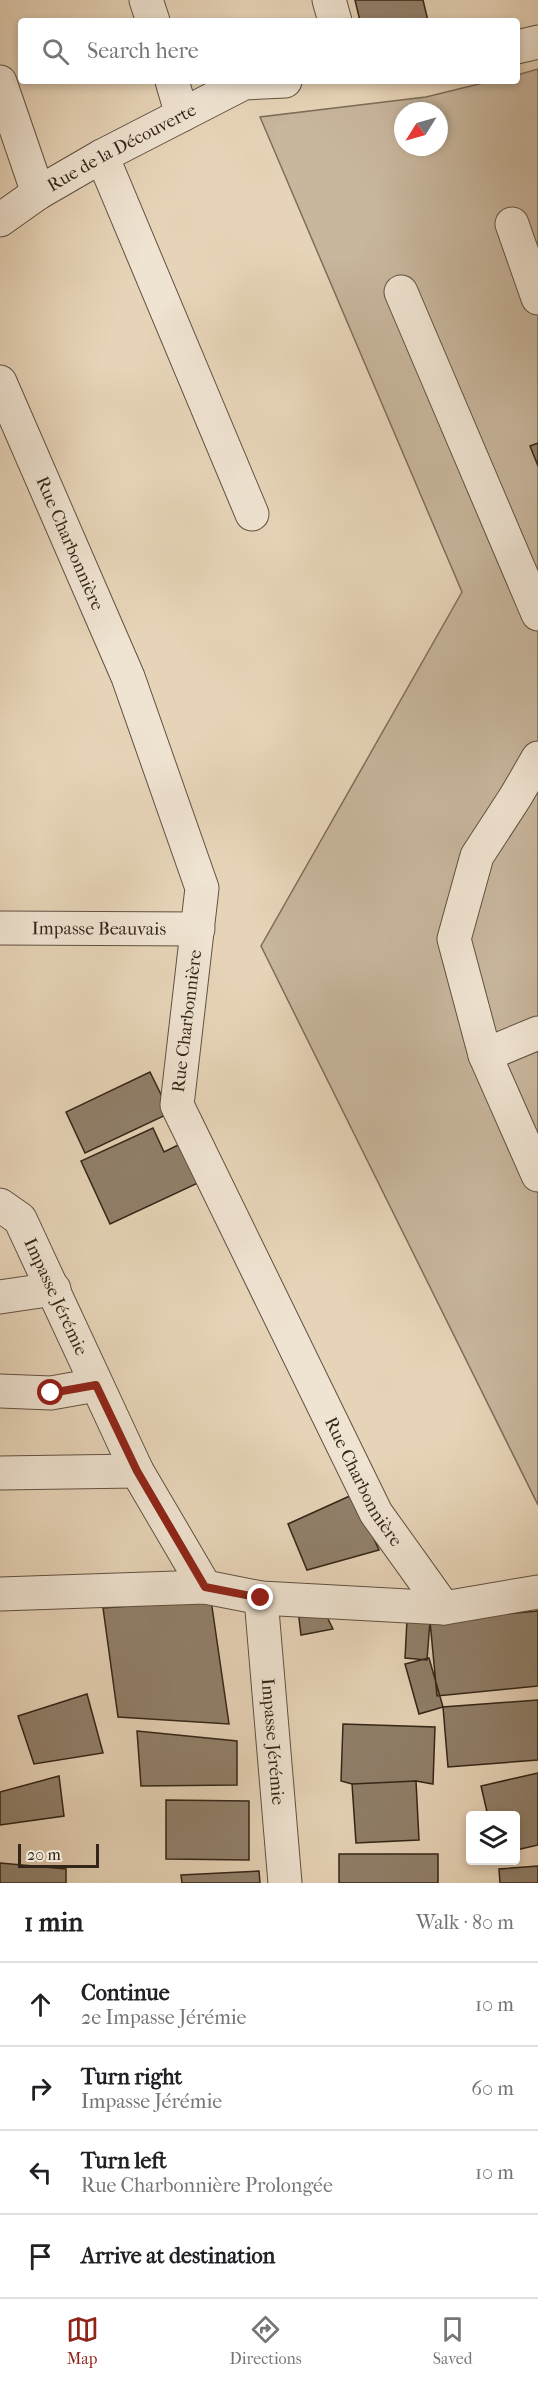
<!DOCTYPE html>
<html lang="en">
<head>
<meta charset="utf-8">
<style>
  body { margin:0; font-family:"IM FELL French Canon",serif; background:#f6f6f6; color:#202124 }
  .controls { position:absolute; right:18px; bottom:18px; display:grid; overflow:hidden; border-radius:6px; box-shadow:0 3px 9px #0003 }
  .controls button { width:54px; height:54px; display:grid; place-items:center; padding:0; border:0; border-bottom:2px solid #e0e0e0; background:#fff; color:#202124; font:30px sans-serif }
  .compass { position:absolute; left:394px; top:102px; width:54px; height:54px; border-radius:50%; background:#fff; box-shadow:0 3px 9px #0003; rotate:233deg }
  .scale { position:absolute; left:18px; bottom:15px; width:81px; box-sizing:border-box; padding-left:6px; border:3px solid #332518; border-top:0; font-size:16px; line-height:21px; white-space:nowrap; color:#332518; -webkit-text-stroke:4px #efe3d1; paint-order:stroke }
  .stop { position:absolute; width:18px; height:18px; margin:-14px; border:4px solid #8f2418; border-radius:50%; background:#fff }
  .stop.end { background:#8f2418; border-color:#fff; box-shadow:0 2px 6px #0008 }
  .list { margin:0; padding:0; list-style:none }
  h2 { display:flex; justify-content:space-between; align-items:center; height:78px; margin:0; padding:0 24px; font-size:26px }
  h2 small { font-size:20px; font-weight:400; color:#757577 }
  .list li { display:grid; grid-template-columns:39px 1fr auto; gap:18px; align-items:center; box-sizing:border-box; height:84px; padding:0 24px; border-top:2px solid #e0e0e0 }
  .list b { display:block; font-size:22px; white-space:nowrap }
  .list p { margin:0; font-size:20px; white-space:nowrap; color:#757577 }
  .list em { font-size:20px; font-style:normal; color:#757577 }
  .icon { flex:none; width:33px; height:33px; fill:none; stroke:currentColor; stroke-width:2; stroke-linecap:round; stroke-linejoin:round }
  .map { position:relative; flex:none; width:538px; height:1883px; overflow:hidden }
  .search { position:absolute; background:#fff; box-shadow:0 3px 9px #0003; left:18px; right:18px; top:18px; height:66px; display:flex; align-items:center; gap:15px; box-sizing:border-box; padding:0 21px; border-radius:6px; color:#757577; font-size:22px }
  .sheet { height:414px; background:#fff }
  nav { display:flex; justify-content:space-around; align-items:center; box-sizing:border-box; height:84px; border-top:2px solid #e0e0e0; background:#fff; font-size:16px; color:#757577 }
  nav a { display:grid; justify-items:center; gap:3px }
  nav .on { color:#8f2418 }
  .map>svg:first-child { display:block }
  .green { fill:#c8b69d; stroke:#7e6e5a; stroke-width:1.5; fill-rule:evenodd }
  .building { fill:#91806b; stroke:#332518; stroke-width:1.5 }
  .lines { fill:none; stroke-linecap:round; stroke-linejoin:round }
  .minor-casing { stroke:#605140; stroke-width:35 }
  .minor { stroke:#efe3d1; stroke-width:33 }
  .route { stroke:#8f2418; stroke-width:8 }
  .labels { text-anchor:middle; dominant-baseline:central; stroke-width:4.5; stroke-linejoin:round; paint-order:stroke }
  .street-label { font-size:18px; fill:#332518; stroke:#efe3d1 }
</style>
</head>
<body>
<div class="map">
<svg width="538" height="1883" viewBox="0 0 538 1883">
  <rect width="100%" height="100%" fill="#e7d4b8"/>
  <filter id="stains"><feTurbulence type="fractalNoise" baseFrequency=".00333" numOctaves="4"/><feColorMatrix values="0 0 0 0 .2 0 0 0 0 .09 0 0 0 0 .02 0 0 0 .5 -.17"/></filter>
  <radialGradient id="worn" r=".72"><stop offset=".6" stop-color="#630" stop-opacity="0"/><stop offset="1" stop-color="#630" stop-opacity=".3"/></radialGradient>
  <path class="green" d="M 538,69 L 538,1505 L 261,946 L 462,592 L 260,117 L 426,97 L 491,81 L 517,81 L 517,75 ZM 403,111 L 439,111 L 439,147 L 403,147 Z"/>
  <path class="building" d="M 355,0 L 423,0 L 428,21 L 360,21 Z
    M 538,443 L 538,466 L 530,446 Z
    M 150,1072 L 170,1113 L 85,1153 L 66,1112 Z
    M 153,1128 L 164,1152 L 180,1144 L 198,1183 L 110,1224 L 81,1161 Z
    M 354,1494 L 379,1550 L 307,1570 L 288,1524 Z
    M 211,1600 L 229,1724 L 118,1717 L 103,1608 Z
    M 323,1609 L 333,1629 L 301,1635 L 298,1610 Z
    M 538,1611 L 538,1686 L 437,1696 L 430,1621 Z
    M 407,1620 L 430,1621 L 427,1660 L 405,1658 Z
    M 429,1658 L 443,1707 L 419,1714 L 405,1664 Z
    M 87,1694 L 103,1753 L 34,1764 L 18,1716 Z
    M 538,1700 L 538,1760 L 448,1767 L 443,1707 Z
    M 343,1724 L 435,1727 L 433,1784 L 416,1781 L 352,1784 L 341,1781 Z
    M 137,1731 L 237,1741 L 237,1785 L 141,1786 Z
    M 538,1773 L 538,1845 L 516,1850 L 516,1816 L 488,1816 L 481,1786 Z
    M 59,1776 L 64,1816 L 0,1825 L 0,1792 Z
    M 416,1781 L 419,1840 L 356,1843 L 352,1784 Z
    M 166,1800 L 249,1801 L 249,1860 L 166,1859 Z
    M 339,1854 L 438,1854 L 438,1883 L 339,1883 Z
    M 0,1863 L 66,1869 L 66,1883 L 0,1883 Z
    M 538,1866 L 538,1883 L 500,1883 L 499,1869 Z
    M 259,1871 L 260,1883 L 182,1883 L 181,1875 Z"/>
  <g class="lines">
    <defs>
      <g id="minor">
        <path d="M 146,0 L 153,21"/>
        <path d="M 329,0 L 335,21"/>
        <path d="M 517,47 L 538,42"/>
        <path d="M 172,81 L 182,115"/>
        <path d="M 0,82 L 38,193"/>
        <path d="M 102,156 L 252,514"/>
        <path id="s1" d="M 0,220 L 38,193 L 102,156 L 244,83 L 285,81"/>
        <path d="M 512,224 L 538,298"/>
        <path d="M 401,292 L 538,614"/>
        <path id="s2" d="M 0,382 L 128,677 L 202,888 L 177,1105 L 376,1513 L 444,1608"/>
        <path d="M 538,758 L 516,796 L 477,856 L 454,939 L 485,1055 L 538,1175"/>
        <path id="s3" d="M 0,928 L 198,929"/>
        <path d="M 485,1055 L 538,1033"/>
        <path id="s4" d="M 0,1205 L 20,1219 L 137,1471 L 205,1587"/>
        <path d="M 0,1297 L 54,1289"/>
        <path d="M 0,1391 L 51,1393 L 96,1385"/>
        <path d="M 0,1473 L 137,1471"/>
        <path d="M 0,1594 L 205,1587 L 261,1598 L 444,1608 L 538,1592"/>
        <path id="s5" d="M 261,1598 L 285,1883"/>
      </g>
    </defs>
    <use href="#minor" class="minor-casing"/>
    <use href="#minor" class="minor"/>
  </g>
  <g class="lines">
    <path class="route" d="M 51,1393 L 96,1385 L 137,1471 L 205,1587 L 261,1598"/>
  </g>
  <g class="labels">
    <g class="street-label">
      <text stroke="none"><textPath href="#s1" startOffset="142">Rue de la Découverte</textPath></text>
      <text stroke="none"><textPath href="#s2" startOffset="176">Rue Charbonnière</textPath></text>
      <text stroke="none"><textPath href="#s3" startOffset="99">Impasse Beauvais</textPath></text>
      <text transform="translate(187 1021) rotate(-83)">Rue Charbonnière</text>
      <text stroke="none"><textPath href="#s4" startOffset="110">Impasse Jérémie</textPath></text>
      <text stroke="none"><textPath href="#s2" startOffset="1184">Rue Charbonnière</textPath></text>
      <text stroke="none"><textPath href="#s5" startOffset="144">Impasse Jérémie</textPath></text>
    </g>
  </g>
  <rect width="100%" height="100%" filter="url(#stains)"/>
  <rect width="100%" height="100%" fill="url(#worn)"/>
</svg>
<div class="controls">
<button><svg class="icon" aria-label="layers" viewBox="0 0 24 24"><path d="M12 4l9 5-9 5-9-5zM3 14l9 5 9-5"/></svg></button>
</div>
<svg class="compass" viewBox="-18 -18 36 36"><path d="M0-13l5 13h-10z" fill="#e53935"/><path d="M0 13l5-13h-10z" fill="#757577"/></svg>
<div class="scale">20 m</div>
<div class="stop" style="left:51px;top:1393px"></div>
<div class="stop end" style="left:261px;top:1598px"></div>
<div class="search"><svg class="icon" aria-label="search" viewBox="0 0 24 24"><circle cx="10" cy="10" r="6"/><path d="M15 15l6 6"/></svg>Search here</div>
</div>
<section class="sheet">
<h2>1 min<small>Walk · 80 m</small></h2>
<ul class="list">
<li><svg class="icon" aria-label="ahead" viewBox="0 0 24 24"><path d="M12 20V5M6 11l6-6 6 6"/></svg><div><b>Continue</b><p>2e Impasse Jérémie</p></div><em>10 m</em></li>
<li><svg class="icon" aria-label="right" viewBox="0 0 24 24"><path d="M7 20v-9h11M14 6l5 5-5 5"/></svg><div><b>Turn right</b><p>Impasse Jérémie</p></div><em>60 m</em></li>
<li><svg class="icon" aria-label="left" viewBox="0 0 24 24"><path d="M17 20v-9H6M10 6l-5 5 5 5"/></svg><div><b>Turn left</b><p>Rue Charbonnière Prolongée</p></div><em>10 m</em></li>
<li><svg class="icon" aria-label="arrive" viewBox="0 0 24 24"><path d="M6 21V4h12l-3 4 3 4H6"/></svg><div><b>Arrive at destination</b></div></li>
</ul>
</section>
<nav>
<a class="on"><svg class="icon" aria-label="map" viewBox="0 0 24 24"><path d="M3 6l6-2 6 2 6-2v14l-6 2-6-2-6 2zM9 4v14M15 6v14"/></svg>Map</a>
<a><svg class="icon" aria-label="directions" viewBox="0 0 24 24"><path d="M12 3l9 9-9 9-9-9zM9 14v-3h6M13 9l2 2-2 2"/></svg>Directions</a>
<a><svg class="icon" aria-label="saved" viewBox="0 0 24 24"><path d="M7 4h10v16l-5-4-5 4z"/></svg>Saved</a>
</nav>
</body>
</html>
